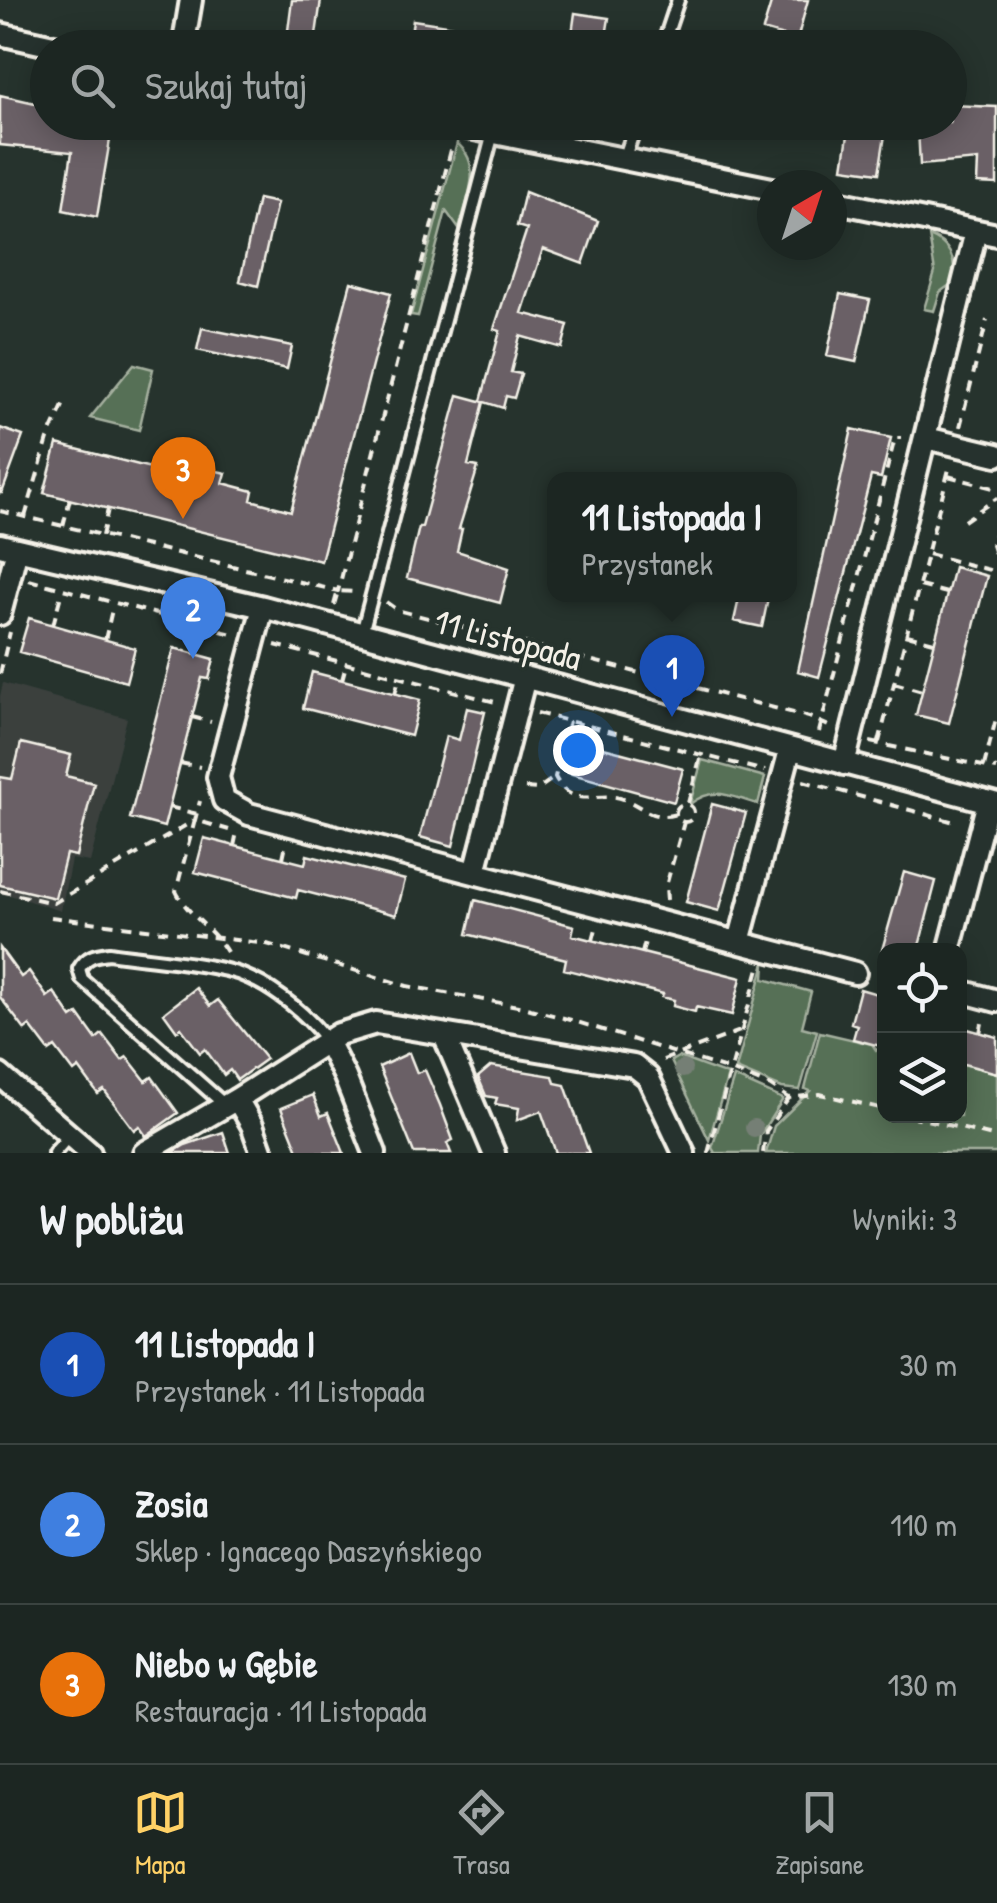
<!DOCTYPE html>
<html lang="pl">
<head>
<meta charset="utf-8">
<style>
  body { margin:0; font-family:"Patrick Hand",sans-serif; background:#29322f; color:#f1f3f6 }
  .controls { position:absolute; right:30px; bottom:30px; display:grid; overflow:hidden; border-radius:20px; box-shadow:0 5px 25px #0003 }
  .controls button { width:90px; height:90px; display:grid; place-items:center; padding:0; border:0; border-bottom:2px solid #3a4340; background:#1c2622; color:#f1f3f6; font:50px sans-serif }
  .compass { position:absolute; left:757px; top:170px; width:90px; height:90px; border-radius:50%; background:#1c2622; box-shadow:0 5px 25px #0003; rotate:39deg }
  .you { position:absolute; left:578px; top:750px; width:35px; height:35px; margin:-25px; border:8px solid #fff; border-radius:50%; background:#1a73e8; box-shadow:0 0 0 15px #1a73e833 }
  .badge { display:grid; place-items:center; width:65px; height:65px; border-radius:50%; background:#ffd166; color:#fff; font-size:32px; font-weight:700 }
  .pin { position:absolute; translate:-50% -82px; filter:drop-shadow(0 2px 5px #0008) }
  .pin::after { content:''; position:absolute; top:52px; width:35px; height:30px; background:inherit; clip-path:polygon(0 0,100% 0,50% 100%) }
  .popup { position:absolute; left:547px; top:472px; width:250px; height:130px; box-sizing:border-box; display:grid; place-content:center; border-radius:20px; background:#1c2622; filter:drop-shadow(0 2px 8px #0005); font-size:32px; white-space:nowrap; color:#a0a5a5 }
  .popup b { font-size:38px; color:#f1f3f6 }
  .popup::after { content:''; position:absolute; left:50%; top:100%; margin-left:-20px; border:20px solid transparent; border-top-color:#1c2622 }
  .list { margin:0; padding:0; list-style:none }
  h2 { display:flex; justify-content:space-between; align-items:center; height:130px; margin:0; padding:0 40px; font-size:42px }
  h2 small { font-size:32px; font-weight:400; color:#a0a5a5 }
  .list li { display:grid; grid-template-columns:65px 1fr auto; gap:30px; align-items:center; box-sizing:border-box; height:160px; padding:0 40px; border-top:2px solid #3a4340 }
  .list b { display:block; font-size:38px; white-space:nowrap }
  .list p { margin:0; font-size:32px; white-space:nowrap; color:#a0a5a5 }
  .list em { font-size:32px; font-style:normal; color:#a0a5a5 }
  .icon { flex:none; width:55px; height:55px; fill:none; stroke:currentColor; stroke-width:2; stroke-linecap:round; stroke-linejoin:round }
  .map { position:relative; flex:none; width:997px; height:1153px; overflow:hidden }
  .search { position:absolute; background:#1c2622; box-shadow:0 5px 25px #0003; left:30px; right:30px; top:30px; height:110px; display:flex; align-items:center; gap:25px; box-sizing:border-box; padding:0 35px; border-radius:55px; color:#a0a5a5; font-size:38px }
  .sheet { height:610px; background:#1c2622 }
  nav { display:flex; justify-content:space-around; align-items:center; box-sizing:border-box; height:140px; border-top:2px solid #3a4340; background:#1c2622; font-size:28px; color:#a0a5a5 }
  nav a { display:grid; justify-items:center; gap:5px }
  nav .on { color:#ffd166 }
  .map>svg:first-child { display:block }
  .built { fill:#3a403e }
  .green { fill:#567056; stroke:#a5b09f; stroke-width:2.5 }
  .building { fill:#6a6066; stroke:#f4f1e8; stroke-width:2.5 }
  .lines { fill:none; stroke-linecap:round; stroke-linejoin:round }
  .service-casing { stroke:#f4f1e8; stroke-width:18 }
  .minor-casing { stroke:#f4f1e8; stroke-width:28 }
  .path { stroke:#f4f1e8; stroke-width:4; stroke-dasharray:10 8; stroke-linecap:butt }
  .service { stroke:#26332d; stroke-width:10 }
  .minor { stroke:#26332d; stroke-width:20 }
  .tree { fill:#757f74 }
  .labels { text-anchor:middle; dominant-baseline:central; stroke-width:8; stroke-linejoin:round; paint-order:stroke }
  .street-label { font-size:35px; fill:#f4f1e8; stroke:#26332d }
</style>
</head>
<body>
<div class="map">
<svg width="997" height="1153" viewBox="0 0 997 1153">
  <rect width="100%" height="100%" fill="#26332d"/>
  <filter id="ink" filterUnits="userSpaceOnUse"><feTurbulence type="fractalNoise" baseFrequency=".01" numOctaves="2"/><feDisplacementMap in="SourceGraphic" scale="20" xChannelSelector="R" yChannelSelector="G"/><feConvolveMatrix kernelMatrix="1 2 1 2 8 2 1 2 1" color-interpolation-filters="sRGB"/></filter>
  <g filter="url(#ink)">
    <path class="built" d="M 3,683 L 127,718 L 90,862 L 71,859 L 61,911 L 0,892 L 0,696 Z"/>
    <path class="green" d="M 457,143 C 484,166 467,198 459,229 L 446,211 L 418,316 L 411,315 Z
      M 929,236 C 951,244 956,260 954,282 L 940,292 L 934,311 L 924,309 L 935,272 Z
      M 134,364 L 153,369 L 139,430 L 90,418 Z
      M 702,760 L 765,777 L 758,804 C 731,797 715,785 690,804 Z
      M 765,962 L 764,979 L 811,992 L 802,1027 L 817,1031 L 800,1090 L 782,1088 L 736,1069 Z
      M 820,1032 L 872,1044 L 876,1050 L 884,1047 L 884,1116 L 960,1116 L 960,1063 L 997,1073 L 997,1153 L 766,1153 L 774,1126 L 810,1091 L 805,1089 Z
      M 678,1057 L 728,1075 L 709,1140 L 671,1061 Z
      M 734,1077 L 783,1099 L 760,1135 L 758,1153 L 715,1153 L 712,1148 Z"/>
    <path class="building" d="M 292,0 L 321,0 L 315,42 L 287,38 Z
      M 772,0 L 808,0 L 797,40 L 763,30 Z
      M 575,13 L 609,18 L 604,48 L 570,48 Z
      M 413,20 L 519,36 L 518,48 L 409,48 Z
      M 0,95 L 48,106 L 48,122 L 113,122 L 97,217 L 63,210 L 72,152 L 0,145 Z
      M 950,105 L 997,107 L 997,184 L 977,183 L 978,160 L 920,165 L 918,129 L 938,128 L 938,122 L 950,122 Z
      M 850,122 L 887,122 L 879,173 L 843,168 Z
      M 525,192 L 598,221 L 583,264 L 543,249 L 522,313 L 568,325 L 562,348 L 520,336 L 511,372 L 521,374 L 514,398 L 506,396 L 503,408 L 481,401 L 500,331 L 494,329 L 527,229 L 517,226 Z
      M 258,199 L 277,203 L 258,286 L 240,281 Z
      M 351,282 L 391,293 L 321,561 L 44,493 L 57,444 L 174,474 L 175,470 L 200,477 L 203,468 L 226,473 L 223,483 L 253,491 L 251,500 L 291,511 Z
      M 840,294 L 870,300 L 856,362 L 827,356 Z
      M 202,328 L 292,346 L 287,369 L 197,350 Z
      M 458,395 L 484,402 L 468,465 L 478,467 L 459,529 L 462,529 L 457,551 L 509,568 L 500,603 L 407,578 L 419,527 L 422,527 Z
      M 0,428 L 23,436 L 2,493 L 0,493 Z
      M 852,429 L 891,438 L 881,478 L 871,476 L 819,677 L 798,671 Z
      M 954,567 L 987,576 L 949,723 L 916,715 Z
      M 740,594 L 769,594 L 762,627 L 734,621 Z
      M 29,618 L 135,648 L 126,682 L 19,652 Z
      M 174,648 L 214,659 L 209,679 L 202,678 L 164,827 L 130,818 Z
      M 312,672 L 420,700 L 411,736 L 303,708 Z
      M 467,708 L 485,712 L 453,846 L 420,837 L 446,736 L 459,740 Z
      M 577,741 L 683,769 L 674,802 L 568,773 Z
      M 21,743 L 71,755 L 66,776 L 94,783 L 76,856 L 66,854 L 55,898 L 0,885 L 0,777 L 12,779 Z
      M 712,804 L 746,813 L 719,911 L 686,902 Z
      M 204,838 L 305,864 L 307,855 L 405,880 L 396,915 L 298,890 L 296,898 L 195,872 Z
      M 904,872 L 936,881 L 918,950 L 882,950 Z
      M 475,900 L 574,926 L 572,935 L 741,978 L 732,1015 L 696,1007 L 695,1012 L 673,1006 L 674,1000 L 662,997 L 663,994 L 564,969 L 566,959 L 467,934 Z
      M 0,948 L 21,977 L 29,971 L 47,997 L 54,992 L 72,1018 L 78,1014 L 96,1039 L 102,1034 L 122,1060 L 127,1057 L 146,1081 L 152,1077 L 178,1113 L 146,1136 L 139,1126 L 134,1130 L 104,1090 L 98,1094 L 79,1068 L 74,1072 L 55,1047 L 49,1051 L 30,1026 L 25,1030 L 0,997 Z
      M 196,988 L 210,1006 L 218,1000 L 266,1059 L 237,1080 L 230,1070 L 224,1075 L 205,1049 L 200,1053 L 181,1028 L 177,1031 L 164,1013 Z
      M 860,989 L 884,996 L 884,1047 L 853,1039 L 857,1025 L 851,1023 Z
      M 960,1027 L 997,1037 L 997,1073 L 960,1063 Z
      M 409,1053 L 417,1073 L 425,1070 L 440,1105 L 453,1140 L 447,1143 L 451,1153 L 414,1153 L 379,1067 Z
      M 491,1066 L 553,1076 L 555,1083 L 565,1085 L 589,1153 L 556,1153 L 541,1111 L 517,1120 L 519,1108 L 495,1104 L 497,1098 L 486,1096 L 478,1077 Z
      M 313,1095 L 321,1116 L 328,1113 L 344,1153 L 299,1153 L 281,1108 Z
      M 223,1132 L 230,1153 L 172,1153 L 185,1145 Z"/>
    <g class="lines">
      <defs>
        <path id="service" d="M 662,48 L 678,0
          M 624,159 L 637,122
          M 362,633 L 493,133
          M 226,1106 L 82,979 L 79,969 C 87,956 94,955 109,953 C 148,959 188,961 226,970 C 263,978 306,1012 328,1042
          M 54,1153 L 69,1136"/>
        <path id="minor" d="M 0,34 L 62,48
          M 183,48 L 191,0
          M 440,122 L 772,189
          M 832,201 L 997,235
          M 926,438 L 997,455
          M 0,545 L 263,607 L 997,804
          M 263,607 L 218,777 L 224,800 L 249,814 L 855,973
          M 0,614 L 17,549
          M 844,764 L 976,231
          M 475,872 L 525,677
          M 739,942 L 790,750
          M 949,951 L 988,802
          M 960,991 L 997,1001
          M 444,1035 L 494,1153
          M 328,1043 L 345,1077 L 375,1153
          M 0,1075 L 90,1153
          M 237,1099 L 252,1125 L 262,1153
          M 144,1153 L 237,1099 L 339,1034 L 376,1023 L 634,1066 L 648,1077 L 684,1153"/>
      </defs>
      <use href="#service" class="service-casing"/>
      <use href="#minor" class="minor-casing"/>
      <path class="path" d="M 81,35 L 145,48
        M 791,177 L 821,183
        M 960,427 L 987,320
        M 948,476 L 997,489
        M 0,511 L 338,591 L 452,146
        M 25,517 L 48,439 L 66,399
        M 964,521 L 997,498
        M 63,526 L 70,499
        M 997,526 L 992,545 L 997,560
        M 102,536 L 108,509
        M 928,554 L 997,572
        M 29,580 L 232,634
        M 920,586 L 947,593
        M 386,602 L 397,610 L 809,717 L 833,728
        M 334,605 L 338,591 L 354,592
        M 53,625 L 62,591
        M 907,635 L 934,642
        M 105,640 L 113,605
        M 275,645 L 499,703
        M 0,674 L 10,632
        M 342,680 L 346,665
        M 894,683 L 922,691
        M 395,694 L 399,679
        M 537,713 L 765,771
        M 192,717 L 211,722
        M 569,721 L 555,777 C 574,813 599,788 626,800 C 645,808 653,821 676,814
        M 819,732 L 895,438 L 901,438
        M 870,742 L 997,769
        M 879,742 L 950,465
        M 180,763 L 200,767
        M 984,766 L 997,715
        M 803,781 L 958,823
        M 525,788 L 538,789 L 555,777
        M 688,803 L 701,755
        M676 813a9 9 0 1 1 18 0a9 9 0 1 1-18 0Z
        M 169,807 L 197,814
        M 234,846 L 237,832
        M 283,858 L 286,844
        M 0,891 L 54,903 L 195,820 L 200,801
        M 667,900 L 666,886 L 684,822
        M 51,917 L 267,944 L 407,986 L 523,1007 L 571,1020 L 733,1071 L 771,1086 L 789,1098 L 820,1094 L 884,1109
        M 593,940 L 597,925
        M 227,952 C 213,928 188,916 176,891 L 195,820 L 229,830
        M 642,953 L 646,938
        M 980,1033 L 983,1018
        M 663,1060 L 743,1030
        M 910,1116 L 997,1137
        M 708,1153 L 759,968
        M 763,1153 L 766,1131 L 789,1098"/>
      <use href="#service" class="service"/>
      <use href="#minor" class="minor"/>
    </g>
    <g class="tree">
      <circle cx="683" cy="1069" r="9"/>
      <circle cx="754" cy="1128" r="9"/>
    </g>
  </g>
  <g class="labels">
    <g class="street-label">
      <text transform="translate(508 639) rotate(15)">11 Listopada</text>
    </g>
  </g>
</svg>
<div class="controls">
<button><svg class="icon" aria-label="locate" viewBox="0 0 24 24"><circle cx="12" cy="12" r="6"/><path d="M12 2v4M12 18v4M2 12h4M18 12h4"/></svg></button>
<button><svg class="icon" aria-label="layers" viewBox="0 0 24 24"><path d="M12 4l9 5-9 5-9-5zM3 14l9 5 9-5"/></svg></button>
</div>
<svg class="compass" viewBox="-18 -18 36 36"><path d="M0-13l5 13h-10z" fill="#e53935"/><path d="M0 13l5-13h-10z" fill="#a0a5a5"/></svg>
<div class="you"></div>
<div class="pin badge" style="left:672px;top:717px;background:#1a4fb4">1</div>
<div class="popup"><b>11 Listopada I</b>Przystanek</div>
<div class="pin badge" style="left:193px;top:659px;background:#3f7fe0">2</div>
<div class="pin badge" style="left:183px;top:519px;background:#e8710a">3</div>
<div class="search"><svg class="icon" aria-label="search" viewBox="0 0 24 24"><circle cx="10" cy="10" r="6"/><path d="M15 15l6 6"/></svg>Szukaj tutaj</div>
</div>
<section class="sheet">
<h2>W pobliżu<small>Wyniki: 3</small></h2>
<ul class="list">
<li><span class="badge" style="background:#1a4fb4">1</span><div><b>11 Listopada I</b><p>Przystanek · 11 Listopada</p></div><em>30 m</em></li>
<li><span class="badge" style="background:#3f7fe0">2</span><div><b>Zosia</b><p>Sklep · Ignacego Daszyńskiego</p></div><em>110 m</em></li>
<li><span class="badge" style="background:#e8710a">3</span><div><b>Niebo w Gębie</b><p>Restauracja · 11 Listopada</p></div><em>130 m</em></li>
</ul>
</section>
<nav>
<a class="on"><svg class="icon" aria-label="map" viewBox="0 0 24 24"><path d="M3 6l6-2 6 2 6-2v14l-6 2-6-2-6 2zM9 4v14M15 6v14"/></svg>Mapa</a>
<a><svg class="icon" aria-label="directions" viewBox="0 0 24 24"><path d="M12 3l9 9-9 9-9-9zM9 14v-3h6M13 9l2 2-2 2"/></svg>Trasa</a>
<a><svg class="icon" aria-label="saved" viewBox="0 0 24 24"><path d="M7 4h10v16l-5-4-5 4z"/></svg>Zapisane</a>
</nav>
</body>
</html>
